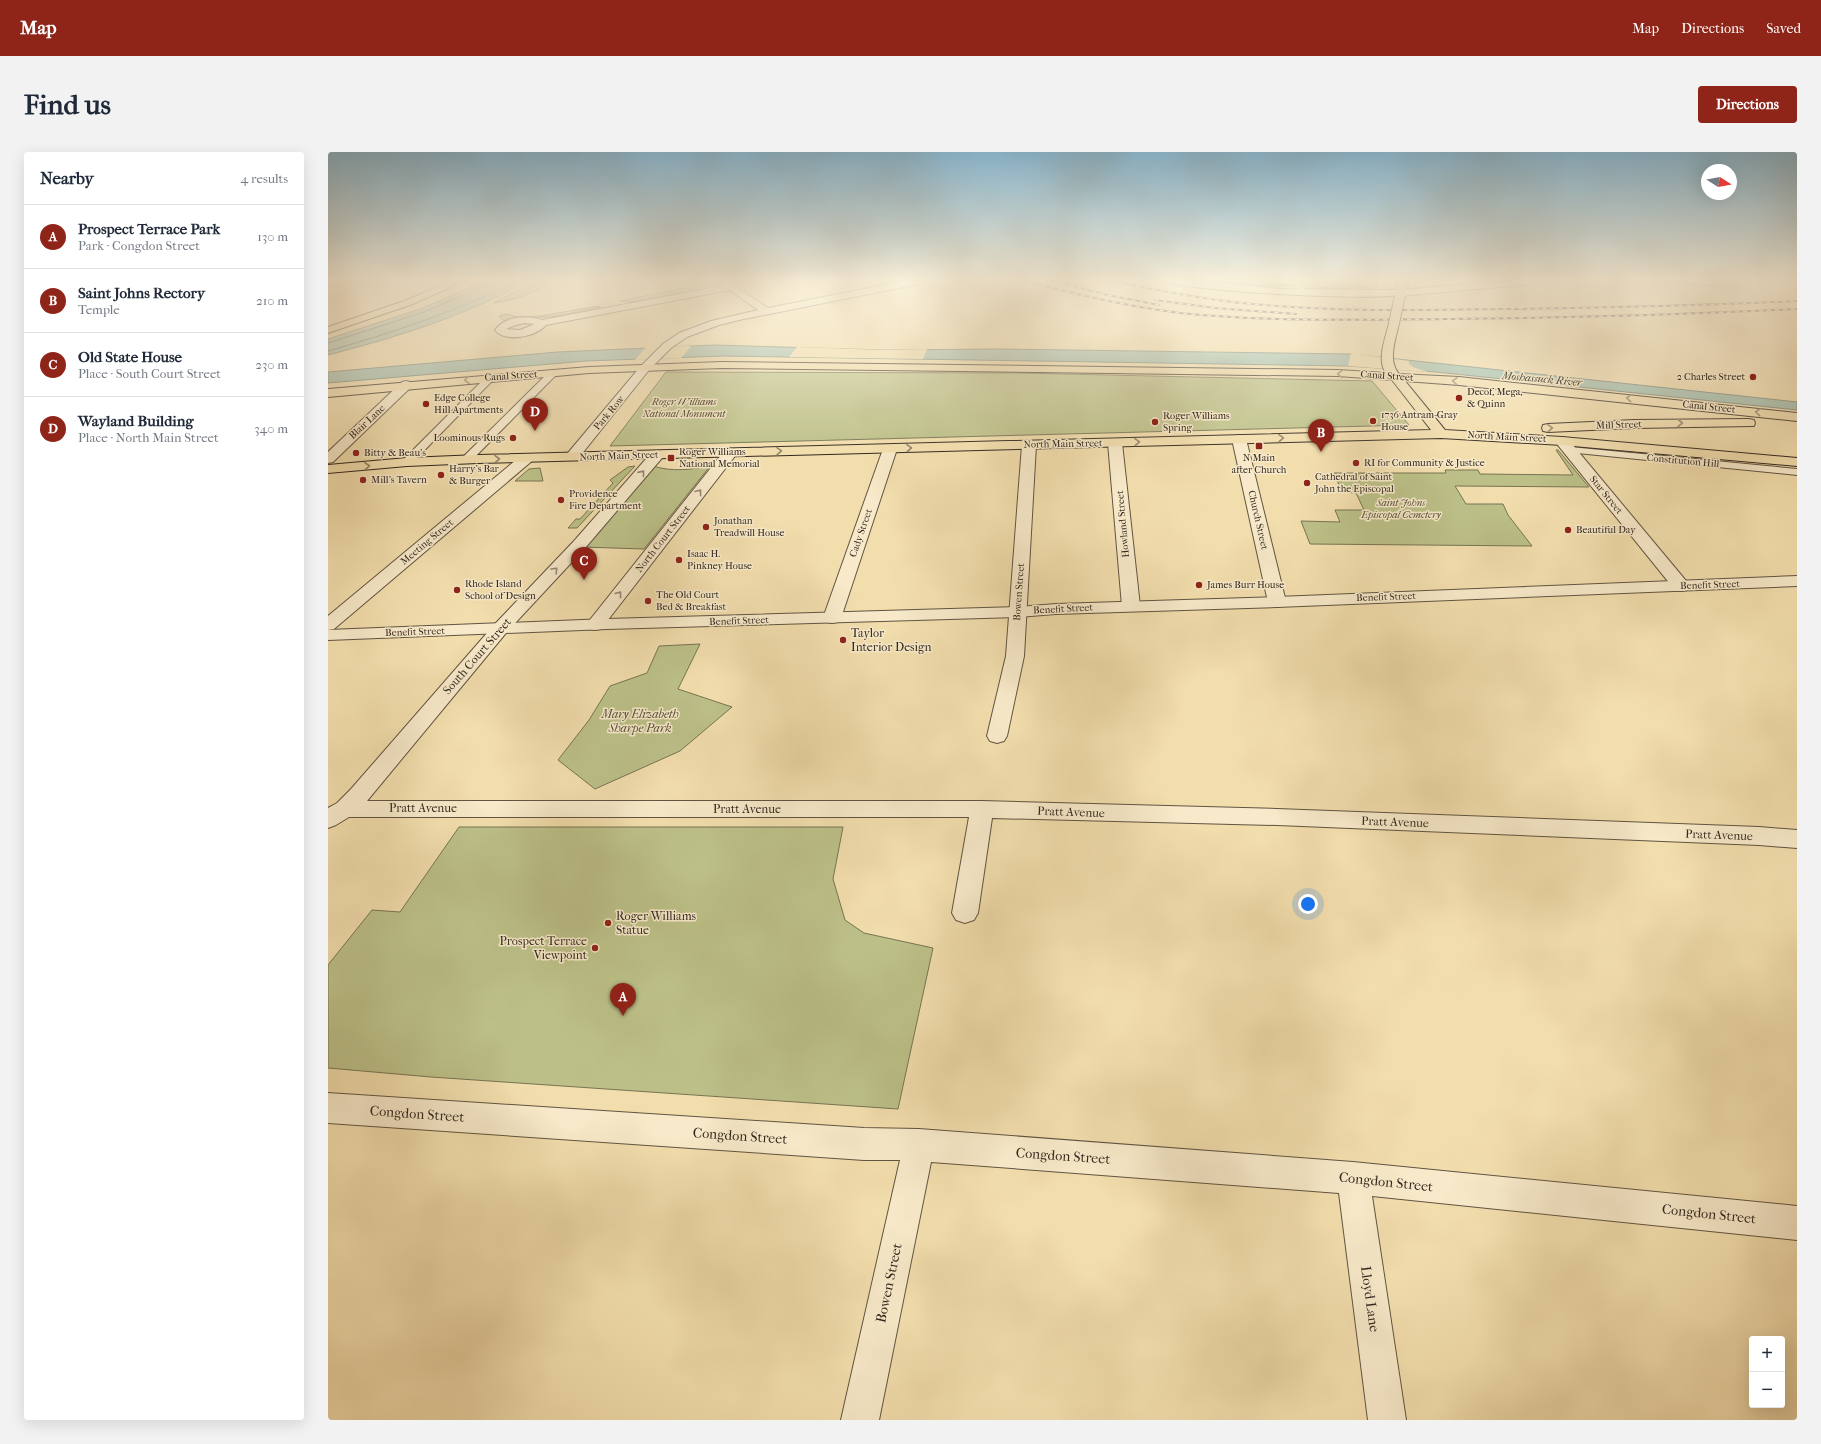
<!DOCTYPE html>
<html lang="en">
<head>
<meta charset="utf-8">
<style>
  body { margin:0; font-family:"IM FELL French Canon",serif; background:#f2f2f3; color:#1f2937 }
  .controls { position:absolute; right:12px; bottom:12px; display:grid; overflow:hidden; border-radius:4px; box-shadow:0 4px 16px #0002 }
  .controls button { width:36px; height:36px; display:grid; place-items:center; padding:0; border:0; border-bottom:1px solid #e0e1e3; background:#fff; color:#1f2937; font:20px sans-serif }
  .compass { position:absolute; left:1373px; top:12px; width:36px; height:36px; border-radius:50%; background:#fff; box-shadow:0 4px 16px #0002; rotate:101deg }
  .you { position:absolute; left:980px; top:752px; width:14px; height:14px; margin:-10px; border:3px solid #fff; border-radius:50%; background:#1a73e8; box-shadow:0 0 0 6px #1a73e833 }
  .badge { display:grid; place-items:center; width:26px; height:26px; border-radius:50%; background:#8f2418; color:#fff; font-size:13px; font-weight:700 }
  .pin { position:absolute; translate:-50% -33px; filter:drop-shadow(0 1px 2px #0008) }
  .pin::after { content:''; position:absolute; top:21px; width:14px; height:12px; background:inherit; clip-path:polygon(0 0,100% 0,50% 100%) }
  .list { margin:0; padding:0; list-style:none }
  h2 { display:flex; justify-content:space-between; align-items:center; height:52px; margin:0; padding:0 16px; font-size:17px }
  h2 small { font-size:13px; font-weight:400; color:#747a83 }
  .list li { display:grid; grid-template-columns:26px 1fr auto; gap:12px; align-items:center; box-sizing:border-box; height:64px; padding:0 16px; border-top:1px solid #e0e1e3 }
  .list b { display:block; font-size:15px; white-space:nowrap }
  .list p { margin:0; font-size:13px; white-space:nowrap; color:#747a83 }
  .list em { font-size:13px; font-style:normal; color:#747a83 }
  .map { position:relative; flex:none; width:1469px; height:1268px; overflow:hidden; border-radius:4px }
  header { display:flex; align-items:center; gap:24px; box-sizing:border-box; height:56px; padding:0 20px; background:#8f2418; color:#fff }
  header strong { font-size:19px }
  nav { display:flex; gap:22px; margin-inline-start:auto; font-size:14px }
  .intro { display:flex; align-items:center; justify-content:space-between; box-sizing:border-box; height:96px; padding:0 24px }
  h1 { margin:0; font-size:28px }
  .button { padding:10px 18px; border-radius:4px; background:#8f2418; color:#fff; font-size:14px; font-weight:700 }
  main { display:flex; gap:24px; padding:0 24px }
  aside { flex:1; background:#fff; border-radius:4px; box-shadow:0 4px 16px #0002 }
  .map>svg:first-child { display:block }
  .green { fill:#bcc088; stroke:#767454 }
  .water { fill:#9bbbad; stroke:#718074 }
  .pier { fill:#f2ddac }
  .lines { fill:none; stroke-linecap:round; stroke-linejoin:round }
  .shore { stroke:#667166; stroke-width:1 }
  .service-casing { stroke:#615442; stroke-width:2 }
  .minor-casing { stroke:#615442; stroke-width:2 }
  .tertiary-casing { stroke:#615442; stroke-width:2 }
  .secondary-casing { stroke:#31271f; stroke-width:2 }
  .primary-casing { stroke:#31271f; stroke-width:2 }
  .service { fill:#f7e9c9; fill-rule:evenodd }
  .minor { fill:#f7e9c9; fill-rule:evenodd }
  .tertiary { fill:#f7e9c9; fill-rule:evenodd }
  .secondary { fill:#f7e9c9; fill-rule:evenodd }
  .primary { fill:#f2ddac; fill-rule:evenodd }
  .rail-casing { stroke:#31271f; stroke-width:2 }
  .rail { stroke:#f7e9c9; stroke-width:1.5; stroke-dasharray:4; stroke-linecap:butt }
  .primary-bridge-casing { stroke:#31271f; stroke-width:12; stroke-linecap:butt }
  .primary-bridge { stroke:#f2ddac; stroke-width:10 }
  .oneway { stroke:#928266 }
  .oneway2 { stroke:#948874 }
  .poi-dot { fill:#8f2418; stroke:#f7e9c9; stroke-width:1.5 }
  .labels { text-anchor:middle; dominant-baseline:central; stroke-width:3; stroke-linejoin:round; paint-order:stroke }
  .far-street-label { font-size:10px; fill:#31271f; stroke:#f7e9c9 }
  .far-poi-label { font-size:10px; fill:#31271f; stroke:#f7e9c9; text-anchor:start }
  .far-park-label { font-size:10px; font-style:italic; fill:#544d39; stroke:#f7e9c9 }
  .far-water-label { font-size:11px; font-style:italic; fill:#4c4c42; stroke:#f7e9c9 }
  .poi-label { font-size:12px; fill:#31271f; stroke:#f7e9c9; text-anchor:start }
  .street-label { font-size:12px; fill:#31271f; stroke:#f7e9c9 }
  .park-label { font-size:12px; font-style:italic; fill:#544d39; stroke:#f7e9c9 }
  .near-street-label { font-size:14px; fill:#31271f; stroke:#f7e9c9 }
</style>
</head>
<body>
<header>
<strong>Map</strong>
<nav><a>Map</a><a>Directions</a><a>Saved</a></nav>
</header>
<div class="intro"><h1>Find us</h1><a class="button">Directions</a></div>
<main>
<aside>
<h2>Nearby<small>4 results</small></h2>
<ul class="list">
<li><span class="badge">A</span><div><b>Prospect Terrace Park</b><p>Park · Congdon Street</p></div><em>130 m</em></li>
<li><span class="badge">B</span><div><b>Saint Johns Rectory</b><p>Temple</p></div><em>210 m</em></li>
<li><span class="badge">C</span><div><b>Old State House</b><p>Place · South Court Street</p></div><em>230 m</em></li>
<li><span class="badge">D</span><div><b>Wayland Building</b><p>Place · North Main Street</p></div><em>340 m</em></li>
</ul>
</aside>
<div class="map">
<svg width="1469" height="1268" viewBox="0 0 1469 1268">
  <rect width="100%" height="100%" fill="#f2ddac"/>
  <filter id="stains"><feTurbulence type="fractalNoise" baseFrequency=".005" numOctaves="4"/><feColorMatrix values="0 0 0 0 .2 0 0 0 0 .09 0 0 0 0 .02 0 0 0 .5 -.17"/></filter>
  <radialGradient id="worn" r=".72"><stop offset=".6" stop-color="#630" stop-opacity="0"/><stop offset="1" stop-color="#630" stop-opacity=".3"/></radialGradient>
  <path class="green" d="M 214,127 L 226,127 C 207,141 189,148 165,151 Z
    M 351,127 L 377,127 L 388,135 L 304,150 L 292,149 L 360,135 Z
    M 869,127 L 1050,127 L 1049,135 L 1014,136 L 944,134 Z
    M 270,154 L 273,155 L 224,165 L 199,165 L 176,169 L 171,164 L 179,162 L 188,165 L 213,164 Z
    M 338,220 L 690,221 L 1044,229 L 1081,273 L 282,294 Z
    M 1228,298 L 1230,298 L 1261,335 L 1127,334 L 1138,352 L 1175,352 L 1180,363 L 1204,394 L 982,392 L 973,369 L 1012,370 L 1007,358 L 1036,358 L 1028,341 L 1014,340 L 1006,321 L 1118,321 L 1117,318 L 1150,318 L 1152,322 L 1245,323 Z
    M 383,313 L 316,397 L 254,395 L 325,314 C 343,320 366,318 383,313 Z
    M 307,314 L 249,376 L 240,376 L 248,367 L 252,367 L 285,331 L 282,328 L 300,315 Z
    M 212,316 L 215,329 L 187,329 L 201,317 Z
    M 372,492 L 350,537 L 404,555 L 352,599 L 267,637 L 230,608 L 261,568 L 282,534 L 319,521 L 331,494 Z
    M 131,675 L 515,675 L 505,727 L 517,768 L 536,781 L 605,796 L 570,957 L 103,925 L 0,916 L 0,813 L 44,758 L 72,760 Z"/>
  <path class="water" d="M 162,127 L 203,127 C 141,163 69,185 0,203 L 0,187 L 95,156 Z
    M 386,193 L 556,198 L 667,197 L 1023,202 L 1469,250 L 1469,258 L 1108,220 L 1019,214 L 395,204 L 258,209 L 0,231 L 0,220 L 230,200 Z"/>
  <path class="pier" d="M 363,194 L 353,206 L 307,208 L 318,195 Z
    M 469,195 L 556,198 L 599,197 L 595,207 L 461,205 Z
    M 1023,201 L 1081,209 L 1081,212 L 1085,215 L 1100,220 L 1020,214 Z"/>
  <g class="lines">
    <path class="shore" d="M 0,191 L 96,160 L 159,133 L 163,127
      M 0,199 C 67,180 132,158 195,127"/>
    <defs>
      <path id="service" d="M 933,127 L 950,127 L 970,130 L 981,141 L 976,142 L 966,133 L 936,129 Z
        M 225,218 L 228,219 L 228,223 L 142,310 L 134,310 L 133,308 L 134,306 L 222,219 Z
        M 162,223 L 166,226 L 165,228 L 83,312 L 75,312 L 74,310 L 75,308 L 159,224 Z
        M 1242,295 L 1469,317 L 1469,323 L 1239,300 L 1237,298 Z"/>
      <path id="minor" d="M 588,127 L 605,127 L 600,130 L 556,139 L 551,136 L 553,134 Z
        M 404,132 L 407,133 L 409,135 L 407,137 L 218,173 C 208,185 177,191 167,178 C 177,164 198,163 214,168 ZM 197,171 L 207,172 L 192,178 L 178,177 L 188,173 Z
        M 78,229 L 82,230 L 84,233 L 82,236 L 5,310 L 0,311 L 0,300 L 74,230 Z
        M 911,283 L 916,284 L 918,287 L 958,450 L 955,454 L 949,455 L 943,454 L 940,450 L 904,287 L 906,284 Z
        M 1234,285 L 1239,286 L 1359,430 L 1361,434 L 1359,438 L 1353,439 L 1347,438 L 1229,292 L 1227,289 L 1229,286 Z
        M 787,287 L 792,288 L 794,291 L 812,454 L 809,458 L 803,459 L 797,458 L 794,454 L 780,291 L 782,288 Z
        M 701,289 L 706,290 L 708,293 L 696,504 L 679,584 L 676,589 L 669,591 L 662,589 L 659,584 L 678,504 L 694,293 L 696,290 Z
        M 562,293 L 567,294 L 569,297 L 513,466 L 510,470 L 504,471 L 498,470 L 495,466 L 555,297 L 557,294 Z
        M 402,297 L 407,298 L 409,301 L 407,304 L 273,477 L 267,478 L 261,477 L 258,473 L 261,469 L 397,298 Z
        M 329,299 L 334,300 L 336,303 L 334,306 L 258,395 L 178,481 L 39,649 L 654,649 L 949,657 L 1431,675 L 1469,678 L 1469,696 L 1431,693 L 949,673 L 664,666 L 650,761 L 646,768 L 637,771 L 628,768 L 624,761 L 641,665 L 21,665 L 8,673 L 0,676 L 0,656 L 9,651 L 23,637 L 166,473 L 246,389 L 324,300 Z
        M 199,302 L 204,303 L 206,306 L 204,309 L 6,477 L 0,478 L 0,464 L 194,303 Z
        M 0,941 L 536,976 L 591,977 L 1025,1010 L 1469,1054 L 1469,1088 L 1044,1044 L 1078,1268 L 1040,1268 L 1011,1041 L 603,1010 L 551,1268 L 513,1268 L 572,1008 L 536,1008 L 0,971 Z"/>
      <path id="tertiary" d="M 386,127 L 396,127 L 440,156 L 556,133 L 561,136 L 556,139 L 411,168 L 391,173 L 359,185 L 343,196 L 321,218 L 249,308 L 239,308 L 237,305 L 239,302 L 313,214 L 335,192 L 351,181 L 383,169 L 430,158 Z
        M 1198,127 L 1231,127 L 1226,130 L 1073,144 L 1068,141 L 1073,138 Z
        M 1316,127 L 1461,127 L 1456,130 L 1384,133 L 1321,130 Z
        M 1469,424 L 1469,434 L 949,455 L 728,462 L 690,465 L 279,477 L 0,488 L 0,478 L 279,467 L 690,455 L 728,452 L 949,445 Z"/>
      <path id="secondary" d="M 0,127 L 29,127 L 24,130 L 0,131 Z
        M 830,127 L 852,127 L 953,137 L 1073,138 L 1078,141 C 1069,151 842,139 830,127 Z"/>
      <path id="primary" d="M 128,127 L 140,127 L 85,152 L 0,181 L 0,175 L 79,148 Z
        M 1071,127 L 1081,127 L 1075,153 L 1070,156 L 1065,153 Z
        M 1066,168 L 1071,171 C 1068,187 1059,208 1071,222 L 1131,225 L 1469,261 L 1469,269 L 1131,233 L 1077,229 L 1117,278 L 1234,285 L 1469,306 L 1469,314 L 1234,293 L 1113,286 L 150,311 L 79,314 L 0,321 L 0,313 L 79,306 L 150,303 L 1103,278 L 1064,228 L 1010,224 L 393,216 L 261,221 L 0,245 L 0,237 L 261,215 L 393,210 L 1010,218 L 1058,221 C 1048,208 1058,185 1061,171 Z
        M 1421,267 L 1426,268 L 1427,271 L 1426,274 L 1306,276 L 1220,280 L 1215,279 L 1214,276 L 1215,273 L 1220,272 L 1306,268 Z"/>
    </defs>
    <use href="#service" class="service-casing"/>
    <use href="#minor" class="minor-casing"/>
    <use href="#tertiary" class="tertiary-casing"/>
    <use href="#secondary" class="secondary-casing"/>
    <use href="#primary" class="primary-casing"/>
    <use href="#service" class="service"/>
    <use href="#minor" class="minor"/>
    <use href="#tertiary" class="tertiary"/>
    <use href="#secondary" class="secondary"/>
    <use href="#primary" class="primary"/>
    <defs>
      <path id="rail" d="M 691,127 C 744,142 797,154 852,161 C 941,170 1030,168 1119,167 C 1236,166 1353,163 1469,157
        M 718,127 L 780,143 L 831,153
        M 761,127 L 782,132
        M 777,127 C 826,138 875,148 925,152 C 1007,160 1090,158 1172,157 C 1271,156 1370,154 1469,149
        M 827,148 L 887,156 L 968,162"/>
    </defs>
    <use href="#rail" class="rail-casing"/>
    <use href="#rail" class="rail"/>
    <defs>
      <path id="primary-bridge" d="M 1066,171 L 1070,153"/>
    </defs>
    <use href="#primary-bridge" class="primary-bridge-casing"/>
    <use href="#primary-bridge" class="primary-bridge"/>
  </g>
  <defs><path id="oneway-chevron" d="M-2-3.5L2.5 0L-2 3.5" fill="none" stroke-width="1.6" stroke-linecap="round" stroke-linejoin="round"/></defs>
  <g class="oneway">
    <use href="#oneway-chevron" transform="translate(1012 222) rotate(-178)"/>
    <use href="#oneway-chevron" transform="translate(139 228) rotate(175)"/>
    <use href="#oneway-chevron" transform="translate(1127 229) rotate(-175)"/>
    <use href="#oneway-chevron" transform="translate(1301 246) rotate(-174)"/>
    <use href="#oneway-chevron" transform="translate(1430 260) rotate(-174)"/>
    <use href="#oneway-chevron" transform="translate(1352 271)"/>
    <use href="#oneway-chevron" transform="translate(1222 276) rotate(-3)"/>
    <use href="#oneway-chevron" transform="translate(953 286) rotate(-2)"/>
    <use href="#oneway-chevron" transform="translate(809 290) rotate(-2)"/>
    <use href="#oneway-chevron" transform="translate(581 296) rotate(-2)"/>
    <use href="#oneway-chevron" transform="translate(451 299) rotate(-2)"/>
    <use href="#oneway-chevron" transform="translate(169 307) rotate(-1)"/>
    <use href="#oneway-chevron" transform="translate(39 314) rotate(-5)"/>
  </g>
  <g class="oneway2">
    <use href="#oneway-chevron" transform="translate(314 321) rotate(-51)"/>
    <use href="#oneway-chevron" transform="translate(371 340) rotate(-52)"/>
    <use href="#oneway-chevron" transform="translate(227 418) rotate(-47)"/>
    <use href="#oneway-chevron" transform="translate(291 442) rotate(-52)"/>
  </g>
  <linearGradient id="sky" x2="0" y2="1"><stop stop-color="#89b7d0"/><stop offset="0.42" stop-color="#f9f0da"/><stop offset="1" stop-color="#f9f0da" stop-opacity="0"/></linearGradient>
  <rect width="1469" height="304" fill="url(#sky)"/>
  <g class="poi-dot">
    <circle cx="1425" cy="225" r="4"/>
    <circle cx="1131" cy="246" r="4"/>
    <circle cx="98" cy="252" r="4"/>
    <circle cx="1045" cy="269" r="4"/>
    <circle cx="827" cy="270" r="4"/>
    <circle cx="185" cy="286" r="4"/>
    <rect x="927" y="290" width="8" height="8" rx="2"/>
    <circle cx="28" cy="301" r="4"/>
    <rect x="339" y="302" width="8" height="8" rx="2"/>
    <circle cx="1028" cy="311" r="4"/>
    <circle cx="113" cy="323" r="4"/>
    <circle cx="35" cy="328" r="4"/>
    <circle cx="979" cy="331" r="4"/>
    <circle cx="233" cy="348" r="4"/>
    <circle cx="378" cy="375" r="4"/>
    <circle cx="1240" cy="378" r="4"/>
    <circle cx="351" cy="408" r="4"/>
    <circle cx="871" cy="433" r="4"/>
    <circle cx="129" cy="438" r="4"/>
    <circle cx="320" cy="449" r="4"/>
    <circle cx="515" cy="488" r="4"/>
    <circle cx="280" cy="771" r="4"/>
    <circle cx="267" cy="796" r="4"/>
  </g>
  <g class="labels">
    <g class="far-street-label">
      <text transform="translate(183 224) rotate(-4)">Canal Street</text>
      <text transform="translate(1059 224) rotate(4)">Canal Street</text>
      <text transform="translate(1381 255) rotate(6)">Canal Street</text>
      <text transform="translate(281 261) rotate(-50)">Park Row</text>
      <text transform="translate(39 270) rotate(-43)">Blair Lane</text>
      <text transform="translate(1291 273) rotate(-2)">Mill Street</text>
      <text transform="translate(1179 285) rotate(3)">North Main Street</text>
      <text transform="translate(735 292) rotate(-1)">North Main Street</text>
      <text transform="translate(291 304) rotate(-2)">North Main Street</text>
      <text transform="translate(1355 309) rotate(5)">Constitution Hill</text>
      <text transform="translate(1278 343) rotate(51)">Star Street</text>
      <text transform="translate(930 368) rotate(77)">Church Street</text>
      <text transform="translate(795 372) rotate(-95)">Howland Street</text>
      <text transform="translate(533 381) rotate(-71)">Cady Street</text>
      <text transform="translate(335 387) rotate(-52)">North Court Street</text>
      <text transform="translate(99 390) rotate(-40)">Meeting Street</text>
      <text transform="translate(1382 433) rotate(-2)">Benefit Street</text>
      <text transform="translate(691 440) rotate(-86)">Bowen Street</text>
      <text transform="translate(1058 445) rotate(-2)">Benefit Street</text>
      <text transform="translate(735 457) rotate(-3)">Benefit Street</text>
      <text transform="translate(411 469) rotate(-2)">Benefit Street</text>
      <text transform="translate(87 480) rotate(-2)">Benefit Street</text>
    </g>
    <g class="far-poi-label">
      <text x="1417" y="225" text-anchor="end">2 Charles Street</text>
      <text x="1139" y="240">Decof, Mega,<tspan x="1139" dy="12">&amp; Quinn</tspan></text>
      <text x="106" y="246">Edge College<tspan x="106" dy="12">Hill Apartments</tspan></text>
      <text x="1053" y="263">1736 Antram-Gray<tspan x="1053" dy="12">House</tspan></text>
      <text x="835" y="264">Roger Williams<tspan x="835" dy="12">Spring</tspan></text>
      <text x="177" y="286" text-anchor="end">Loominous Rugs</text>
      <text x="351" y="300">Roger Williams<tspan x="351" dy="12">National Memorial</tspan></text>
      <text x="36" y="301">Bitty &amp; Beau's</text>
      <text x="931" y="306" text-anchor="middle">N Main<tspan x="931" dy="12">after Church</tspan></text>
      <text x="1036" y="311">RI for Community &amp; Justice</text>
      <text x="121" y="317">Harry's Bar<tspan x="121" dy="12">&amp; Burger</tspan></text>
      <text x="987" y="325">Cathedral of Saint<tspan x="987" dy="12">John the Episcopal</tspan></text>
      <text x="43" y="328">Mill's Tavern</text>
      <text x="241" y="342">Providence<tspan x="241" dy="12">Fire Department</tspan></text>
      <text x="386" y="369">Jonathan<tspan x="386" dy="12">Treadwill House</tspan></text>
      <text x="1248" y="378">Beautiful Day</text>
      <text x="359" y="402">Isaac H.<tspan x="359" dy="12">Pinkney House</tspan></text>
      <text x="137" y="432">Rhode Island<tspan x="137" dy="12">School of Design</tspan></text>
      <text x="879" y="433">James Burr House</text>
      <text x="328" y="443">The Old Court<tspan x="328" dy="12">Bed &amp; Breakfast</tspan></text>
    </g>
    <g class="far-park-label">
      <text x="356" y="250">Roger Williams<tspan x="356" dy="12">National Monument</tspan></text>
      <text x="1073" y="351">Saint Johns<tspan x="1073" dy="12">Episcopal Cemetery</tspan></text>
    </g>
    <g class="far-water-label">
      <text transform="translate(1214 227) rotate(5)">Moshassuck River</text>
    </g>
    <g class="poi-label">
      <text x="523" y="481">Taylor<tspan x="523" dy="14">Interior Design</tspan></text>
      <text x="288" y="764">Roger Williams<tspan x="288" dy="14">Statue</tspan></text>
      <text x="259" y="789" text-anchor="end">Prospect Terrace<tspan x="259" dy="14">Viewpoint</tspan></text>
    </g>
    <g class="street-label">
      <text transform="translate(149 504) rotate(-49)">South Court Street</text>
      <text x="95" y="656">Pratt Avenue</text>
      <text x="419" y="657">Pratt Avenue</text>
      <text transform="translate(743 660) rotate(2)">Pratt Avenue</text>
      <text transform="translate(1067 670) rotate(2)">Pratt Avenue</text>
      <text transform="translate(1391 683) rotate(2)">Pratt Avenue</text>
    </g>
    <g class="park-label">
      <text x="312" y="562">Mary Elizabeth<tspan x="312" dy="14">Sharpe Park</tspan></text>
    </g>
    <g class="near-street-label">
      <text transform="translate(89 962) rotate(4)">Congdon Street</text>
      <text transform="translate(412 984) rotate(4)">Congdon Street</text>
      <text transform="translate(735 1004) rotate(4)">Congdon Street</text>
      <text transform="translate(1058 1030) rotate(6)">Congdon Street</text>
      <text transform="translate(1381 1062) rotate(6)">Congdon Street</text>
      <text transform="translate(561 1131) rotate(-78)">Bowen Street</text>
      <text transform="translate(1042 1147) rotate(82)">Lloyd Lane</text>
    </g>
  </g>
  <rect width="100%" height="100%" filter="url(#stains)"/>
  <rect width="100%" height="100%" fill="url(#worn)"/>
</svg>
<div class="controls">
<button>+</button>
<button>−</button>
</div>
<svg class="compass" viewBox="-18 -18 36 36"><path d="M0-13l5 13h-10z" fill="#e53935"/><path d="M0 13l5-13h-10z" fill="#747a83"/></svg>
<div class="you"></div>
<div class="pin badge" style="left:295px;top:864px">A</div>
<div class="pin badge" style="left:993px;top:300px">B</div>
<div class="pin badge" style="left:256px;top:428px">C</div>
<div class="pin badge" style="left:207px;top:279px">D</div>
</div>
</main>
</body>
</html>
